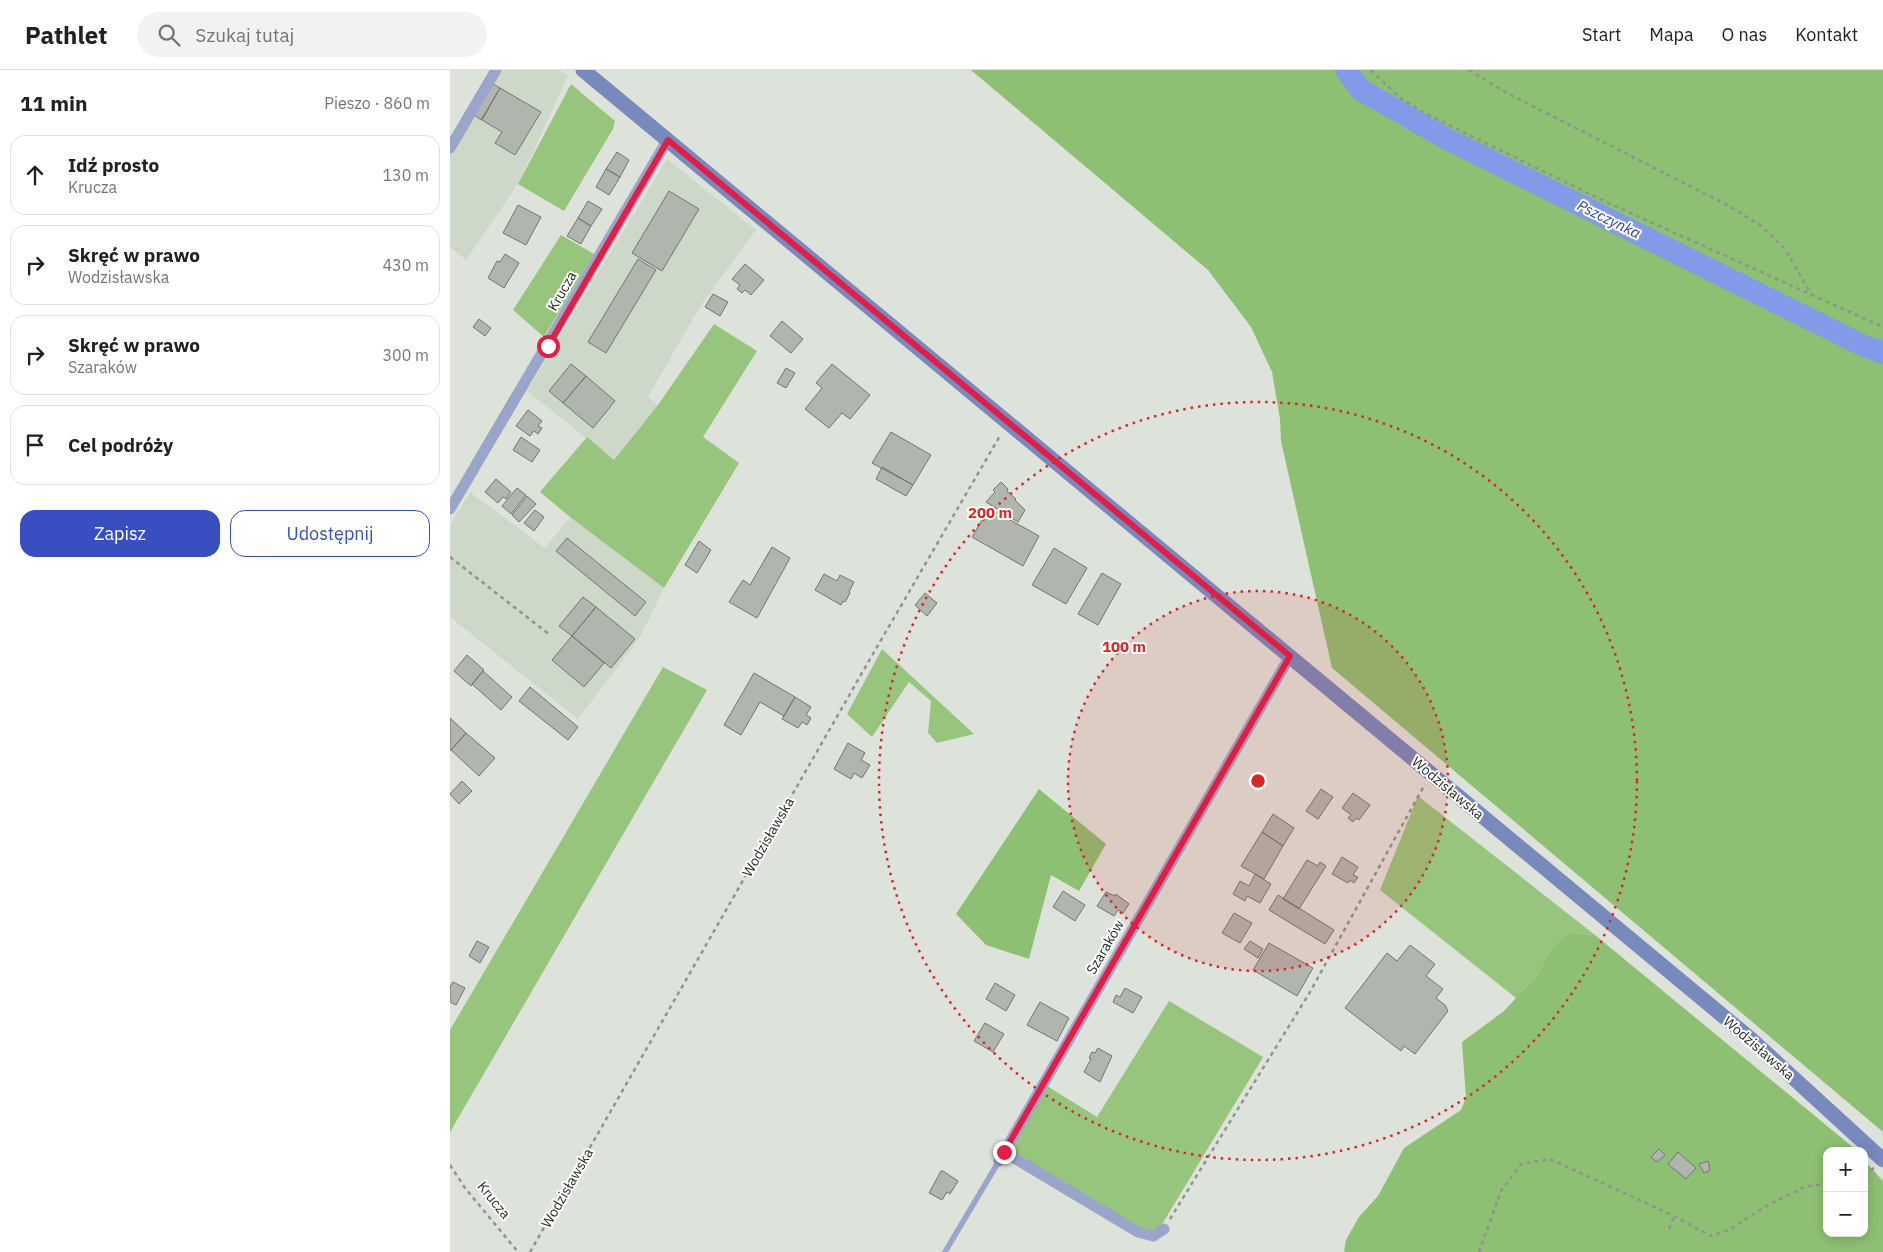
<!DOCTYPE html>
<html lang="pl">
<head>
<meta charset="utf-8">
<style>
  body { margin:0; font-family:"IBM Plex Sans",sans-serif; background:#f2f2f2; color:#202124 }
  .controls { position:absolute; right:15px; bottom:15px; display:grid; overflow:hidden; border-radius:10px; box-shadow:0 2px 12px #0003 }
  .controls button { width:45px; height:45px; display:grid; place-items:center; padding:0; border:0; border-bottom:1px solid #e0e0e0; background:#fff; color:#202124; font:25px sans-serif }
  .stop { position:absolute; width:15px; height:15px; margin:-11px; border:4px solid #e11d48; border-radius:50%; background:#fff }
  .stop.end { background:#e11d48; border-color:#fff; box-shadow:0 1px 5px #0008 }
  .list { margin:0; padding:0; list-style:none }
  h2 { display:flex; justify-content:space-between; align-items:center; height:65px; margin:0; padding:0 20px; font-size:21px }
  h2 small { font-size:16px; font-weight:400; color:#757577 }
  .list li { display:grid; grid-template-columns:32px 1fr auto; gap:15px; align-items:center; box-sizing:border-box; height:80px; margin:0 10px 10px; padding:0 10px; border:1px solid #e0e0e0; border-radius:15px }
  .list b { display:block; font-size:19px; white-space:nowrap }
  .list p { margin:0; font-size:16px; white-space:nowrap; color:#757577 }
  .list em { font-size:16px; font-style:normal; color:#757577 }
  .actions { display:flex; gap:10px; padding:15px 20px }
  .actions a { flex:1; padding:11px 0; border:1px solid #394fc1; border-radius:15px; text-align:center; font-size:18px; color:#394fc1 }
  .actions .main { background:#394fc1; color:#fff }
  .icon { flex:none; width:28px; height:28px; fill:none; stroke:currentColor; stroke-width:2; stroke-linecap:round; stroke-linejoin:round }
  .map { position:relative; flex:none; width:1433px; height:1182px; overflow:hidden }
  header { display:flex; align-items:center; gap:30px; box-sizing:border-box; height:70px; padding:0 25px; background:#fff; border-bottom:1px solid #e0e0e0 }
  header strong { font-size:24px }
  nav { display:flex; gap:28px; margin-inline-start:auto; font-size:18px }
  .search { width:350px; height:45px; background:#f2f2f2; display:flex; align-items:center; gap:12px; box-sizing:border-box; padding:0 18px; border-radius:28px; color:#757577; font-size:19px }
  main { display:flex }
  aside { flex:1; background:#fff }
  .map>svg:first-child { display:block }
  .built { fill:#ced8c9 }
  .green { fill:#97c57d }
  .forest { fill:#8ec073 }
  .lines { fill:none; stroke-linecap:round; stroke-linejoin:round }
  .river { stroke:#829ae7; stroke-width:22 }
  .building { fill:#b0b5ad; stroke:#71766e }
  .path { stroke:#8f948d; stroke-width:2.5; stroke-dasharray:4 4; stroke-linecap:butt }
  .lane { stroke:#9aa6c9; stroke-width:5.5 }
  .street { stroke:#9aa6c9; stroke-width:11 }
  .secondary { stroke:#7889bc; stroke-width:15 }
  .route { stroke:#e11d48; stroke-width:6 }
  .ring { fill:none; stroke:#d62828; stroke-width:2.5; stroke-dasharray:2.5 5 }
  .labels { text-anchor:middle; dominant-baseline:central; stroke-width:4; stroke-linejoin:round; paint-order:stroke }
  .street-label { font-size:14px; fill:#272a26; stroke:#fff }
  .water-label { font-size:15px; font-style:italic; fill:#2d3f98; stroke:#fff }
  .centre { fill:#d62828; stroke:#fff; stroke-width:2.5 }
  .ring-label { font-size:15px; text-anchor:middle; font-weight:bold; fill:#d62828; stroke:#fff; stroke-width:4; stroke-linejoin:round; paint-order:stroke }
</style>
</head>
<body>
<header>
<strong>Pathlet</strong>
<div class="search"><svg class="icon" aria-label="search" viewBox="0 0 24 24"><circle cx="10" cy="10" r="6"/><path d="M15 15l6 6"/></svg>Szukaj tutaj</div>
<nav><a>Start</a><a>Mapa</a><a>O nas</a><a>Kontakt</a></nav>
</header>
<main>
<aside>
<h2>11 min<small>Pieszo · 860 m</small></h2>
<ul class="list">
<li><svg class="icon" aria-label="ahead" viewBox="0 0 24 24"><path d="M12 20V5M6 11l6-6 6 6"/></svg><div><b>Idź prosto</b><p>Krucza</p></div><em>130 m</em></li>
<li><svg class="icon" aria-label="right" viewBox="0 0 24 24"><path d="M7 20v-9h11M14 6l5 5-5 5"/></svg><div><b>Skręć w prawo</b><p>Wodzisławska</p></div><em>430 m</em></li>
<li><svg class="icon" aria-label="right" viewBox="0 0 24 24"><path d="M7 20v-9h11M14 6l5 5-5 5"/></svg><div><b>Skręć w prawo</b><p>Szaraków</p></div><em>300 m</em></li>
<li><svg class="icon" aria-label="arrive" viewBox="0 0 24 24"><path d="M6 21V4h12l-3 4 3 4H6"/></svg><div><b>Cel podróży</b></div></li>
</ul>
<div class="actions"><a class="main">Zapisz</a><a>Udostępnij</a></div>
</aside>
<div class="map">
<svg width="1433" height="1182" viewBox="0 0 1433 1182">
  <rect width="100%" height="100%" fill="#dde3da"/>
  <path class="built" d="M 42,0 L 110,0 L 118,6 L 68,114 L 16,190 L 0,177 L 0,68 Z
    M 217,89 L 306,160 L 251,235 L 198,327 L 208,335 L 164,390 L 77,321 Z
    M 20,422 L 95,478 L 120,447 L 214,518 L 189,569 L 128,649 L 0,547 L 0,455 Z"/>
  <path class="green" d="M 121,14 L 165,51 L 163,59 L 114,141 L 68,114 Z
    M 111,165 L 144,184 L 94,267 L 63,240 Z
    M 264,254 L 307,281 L 253,367 L 289,393 L 214,518 L 120,447 L 90,422 L 137,367 L 164,390 L 208,335 Z
    M 432,579 L 524,664 L 487,673 L 478,663 L 481,631 L 459,612 L 422,667 L 397,644 Z
    M 213,597 L 257,620 L 0,1062 L 0,960 Z
    M 968,726 L 1145,865 L 1122,863 L 1094,891 L 1088,904 L 1066,928 L 930,820 Z
    M 719,931 L 813,987 L 711,1156 L 705,1160 L 695,1161 L 560,1080 L 597,1016 L 647,1047 Z"/>
  <path class="forest" d="M 521,0 L 1433,0 L 1433,1062 L 882,598 L 831,371 L 830,349 L 822,302 L 801,257 L 758,200 Z
    M 589,719 L 656,774 L 629,821 L 601,805 L 579,889 L 536,875 L 506,844 Z
    M 1122,863 L 1145,865 L 1405,1079 L 1406,1081 L 1377,1081 L 1377,1163 L 1414,1163 L 1414,1090 L 1433,1111 L 1433,1182 L 894,1182 L 896,1170 L 909,1147 L 928,1126 L 954,1078 L 1011,1040 L 1016,1028 L 1012,972 L 1054,941 L 1088,904 L 1094,891 L 1110,870 Z"/>
  <g class="lines">
    <path class="river" d="M 896,0 L 911,20 L 997,69 L 1412,275 L 1433,283"/>
  </g>
  <path class="building" d="M 43,14 L 50,18 L 31,50 L 24,45 Z
    M 50,18 L 91,42 L 65,85 L 45,73 L 52,62 L 32,50 Z
    M 167,82 L 179,90 L 170,107 L 156,99 Z
    M 156,99 L 170,107 L 159,125 L 146,117 Z
    M 219,121 L 249,139 L 212,201 L 182,183 Z
    M 138,131 L 152,139 L 141,156 L 128,148 Z
    M 68,135 L 91,147 L 76,175 L 53,163 Z
    M 128,148 L 141,156 L 131,174 L 117,166 Z
    M 55,184 L 69,193 L 54,218 L 38,208 L 47,191 L 50,192 Z
    M 188,189 L 206,200 L 156,283 L 138,272 Z
    M 295,194 L 314,210 L 301,225 L 295,220 L 292,223 L 287,219 L 290,215 L 282,209 Z
    M 263,224 L 278,232 L 270,246 L 255,237 Z
    M 29,249 L 41,258 L 35,266 L 23,257 Z
    M 332,251 L 353,269 L 341,283 L 320,266 Z
    M 121,294 L 136,306 L 113,333 L 99,321 Z
    M 382,294 L 420,325 L 400,349 L 392,343 L 379,358 L 355,339 L 372,318 L 366,313 Z
    M 336,298 L 345,303 L 336,318 L 327,313 Z
    M 136,306 L 165,331 L 143,358 L 113,333 Z
    M 78,340 L 92,351 L 88,356 L 92,358 L 88,364 L 84,361 L 80,366 L 66,356 Z
    M 441,362 L 481,385 L 463,415 L 422,393 Z
    M 71,367 L 90,380 L 82,392 L 63,380 Z
    M 432,397 L 463,415 L 456,426 L 426,409 Z
    M 46,409 L 61,422 L 56,429 L 53,427 L 48,433 L 35,422 Z
    M 551,412 L 558,419 L 557,421 L 566,429 L 565,430 L 575,440 L 568,452 L 536,432 L 545,422 L 543,420 Z
    M 67,418 L 76,425 L 61,444 L 52,436 Z
    M 77,426 L 86,434 L 69,452 L 62,445 Z
    M 539,438 L 589,466 L 573,496 L 522,467 Z
    M 85,440 L 94,447 L 84,461 L 74,453 Z
    M 117,468 L 196,532 L 185,546 L 106,481 Z
    M 249,471 L 261,480 L 247,503 L 235,495 Z
    M 322,477 L 340,488 L 307,548 L 279,532 L 293,510 L 300,515 Z
    M 604,478 L 637,498 L 616,534 L 582,515 Z
    M 652,503 L 671,514 L 648,555 L 628,544 Z
    M 374,504 L 387,511 L 390,505 L 404,512 L 399,522 L 400,523 L 395,532 L 393,531 L 391,535 L 365,520 Z
    M 475,523 L 487,533 L 477,546 L 465,535 Z
    M 133,527 L 146,537 L 122,566 L 109,556 Z
    M 146,537 L 185,569 L 161,598 L 122,566 Z
    M 122,566 L 154,593 L 134,617 L 102,590 Z
    M 17,585 L 34,600 L 21,616 L 4,601 Z
    M 33,601 L 62,627 L 51,640 L 22,614 Z
    M 304,603 L 345,627 L 334,646 L 310,632 L 291,665 L 274,655 Z
    M 80,617 L 128,657 L 118,670 L 69,631 Z
    M 345,627 L 361,637 L 356,645 L 361,648 L 357,655 L 352,652 L 348,658 L 332,649 Z
    M 0,648 L 16,663 L 1,680 L 0,680 Z
    M 16,663 L 45,688 L 29,706 L 1,680 Z
    M 398,673 L 415,683 L 411,690 L 420,695 L 412,708 L 404,703 L 401,709 L 384,699 Z
    M 12,711 L 22,721 L 9,734 L 0,724 Z
    M 871,719 L 883,727 L 868,749 L 856,741 Z
    M 903,723 L 920,735 L 909,750 L 906,748 L 903,752 L 898,748 L 901,745 L 892,738 Z
    M 823,744 L 844,758 L 833,776 L 812,762 Z
    M 812,762 L 833,776 L 814,809 L 791,796 Z
    M 892,787 L 908,797 L 903,805 L 908,807 L 904,813 L 900,810 L 898,813 L 882,804 Z
    M 857,790 L 868,796 L 870,792 L 876,796 L 849,839 L 833,829 Z
    M 805,804 L 821,814 L 810,833 L 797,826 L 795,831 L 783,824 L 790,811 L 799,816 Z
    M 613,821 L 635,835 L 625,851 L 603,837 Z
    M 656,822 L 665,826 L 666,824 L 679,834 L 673,843 L 668,840 L 664,846 L 647,836 Z
    M 828,825 L 884,860 L 875,874 L 819,840 Z
    M 784,843 L 802,853 L 790,873 L 772,863 Z
    M 27,871 L 39,877 L 30,893 L 19,886 Z
    M 800,871 L 813,879 L 808,888 L 794,879 Z
    M 819,873 L 863,898 L 847,926 L 803,900 Z
    M 960,875 L 985,894 L 976,906 L 993,919 L 986,928 L 995,935 L 998,941 L 965,984 L 954,976 L 951,981 L 895,938 L 937,883 L 947,891 Z
    M 3,912 L 15,918 L 6,935 L 0,932 L 0,917 Z
    M 545,913 L 565,925 L 556,941 L 536,929 Z
    M 675,918 L 692,927 L 683,943 L 663,932 L 666,925 L 670,927 Z
    M 590,932 L 619,948 L 607,971 L 577,955 Z
    M 535,953 L 554,964 L 543,982 L 524,971 Z
    M 648,978 L 662,986 L 650,1012 L 634,1002 L 641,989 L 639,988 L 642,982 L 645,983 Z
    M 1209,1079 L 1215,1085 L 1207,1092 L 1201,1087 Z
    M 1228,1082 L 1246,1098 L 1236,1109 L 1218,1094 Z
    M 1258,1091 L 1260,1100 L 1254,1103 L 1249,1094 Z
    M 491,1101 L 493,1101 L 508,1111 L 500,1124 L 497,1122 L 492,1130 L 479,1123 Z"/>
  <g class="lines">
    <path class="path" d="M 921,0 L 949,27 L 973,42 L 1013,62 L 1154,131 L 1433,257
      M 1019,0 L 1057,23 L 1279,136 L 1310,155 L 1335,179 L 1362,226
      M 0,487 L 100,565
      M 0,1095 L 15,1118 L 68,1182
      M 1414,1104 L 1424,1098
      M 720,1149 L 860,922 L 975,714
      M 1219,1159 L 1224,1146
      M 80,1182 L 420,589 L 551,364
      M 1029,1182 L 1051,1121 L 1071,1094 L 1100,1089 L 1224,1146 L 1261,1166 L 1279,1160 L 1318,1135 L 1357,1116 L 1377,1114"/>
    <path class="lane" d="M 495,1182 L 549,1091"/>
    <path class="street" d="M 0,78 L 46,0
      M 0,439 L 218,69
      M 554,1082 L 688,1162 L 703,1166 L 714,1159
      M 549,1091 L 840,586"/>
    <path class="secondary" d="M 133,0 L 1302,970 L 1433,1090"/>
  </g>
  <g class="lines">
    <path class="route" d="M 98,276 L 218,70 L 840,586 L 554,1082"/>
  </g>
  <circle cx="808" cy="711" r="190" fill="#d62828" fill-opacity=".12"/>
  <g class="ring">
    <circle cx="808" cy="711" r="190"/>
    <circle cx="808" cy="711" r="379"/>
  </g>
  <g class="labels">
    <g class="street-label">
      <text transform="translate(112 221) rotate(-60)">Krucza</text>
      <text transform="translate(998 718) rotate(40)">Wodzisławska</text>
      <text transform="translate(318 767) rotate(-60)">Wodzisławska</text>
      <text transform="translate(655 877) rotate(-60)">Szaraków</text>
      <text transform="translate(1309 978) rotate(41)">Wodzisławska</text>
      <text transform="translate(117 1118) rotate(-60)">Wodzisławska</text>
      <text transform="translate(44 1130) rotate(51)">Krucza</text>
    </g>
    <g class="water-label">
      <text transform="translate(1159 149) rotate(26)">Pszczynka</text>
    </g>
  </g>
  <circle cx="808" cy="711" r="8" class="centre"/>
  <g class="ring-label">
    <text x="540" y="448">200 m</text>
    <text x="674" y="582">100 m</text>
  </g>
</svg>
<div class="controls">
<button>+</button>
<button>−</button>
</div>
<div class="stop" style="left:98px;top:276px"></div>
<div class="stop end" style="left:554px;top:1082px"></div>
</div>
</main>
</body>
</html>
